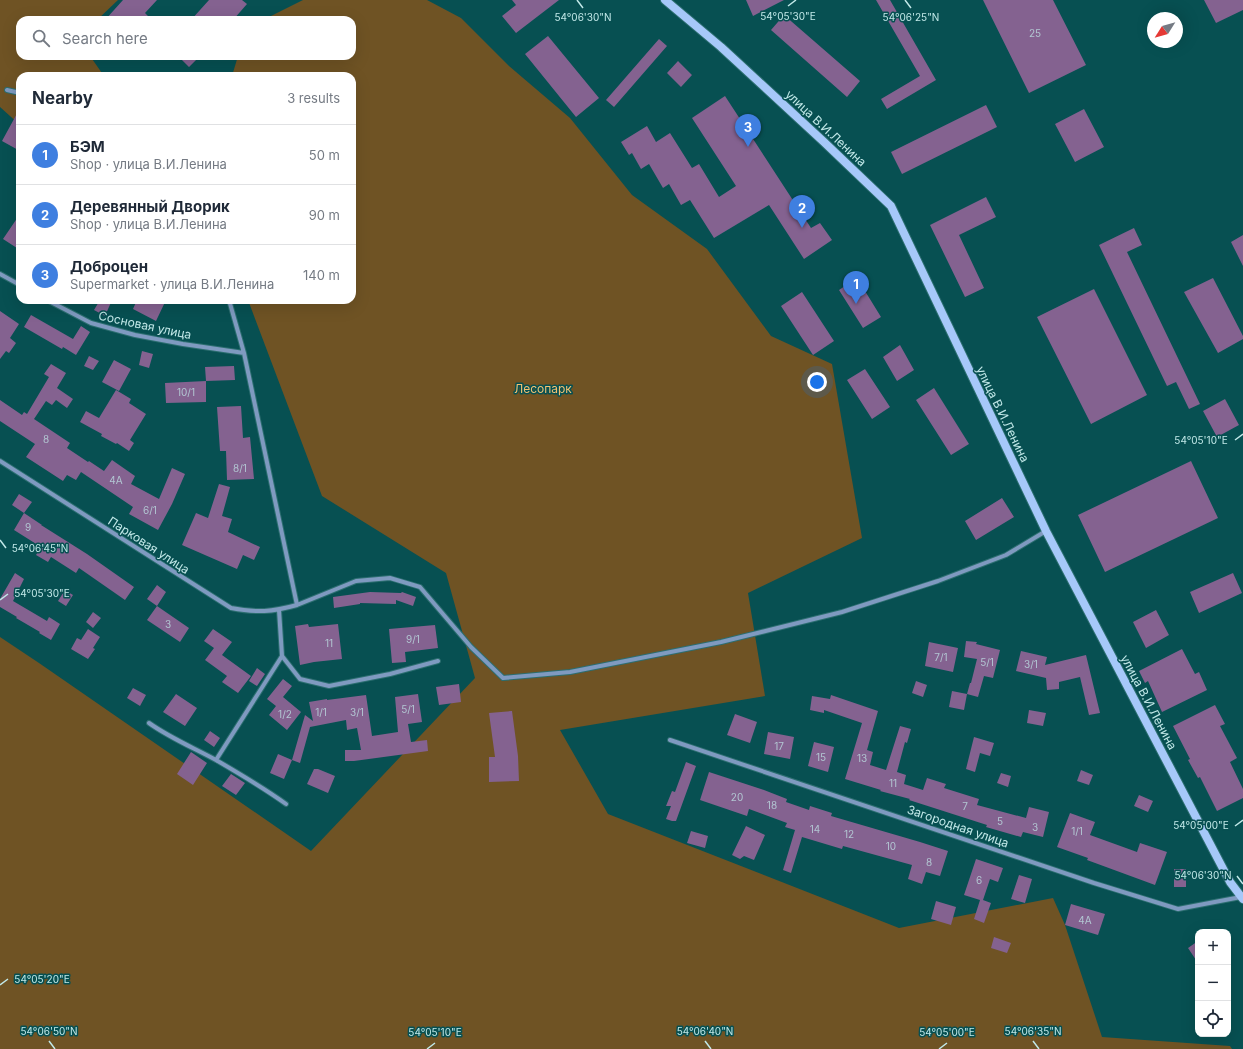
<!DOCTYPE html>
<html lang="en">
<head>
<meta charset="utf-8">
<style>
  body { margin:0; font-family:Inter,sans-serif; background:#f2f2f3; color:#1f2937 }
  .controls { position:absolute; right:12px; bottom:12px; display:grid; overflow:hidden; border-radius:8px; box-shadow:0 4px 16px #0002 }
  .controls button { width:36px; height:36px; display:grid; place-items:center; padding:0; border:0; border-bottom:1px solid #e0e1e3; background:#fff; color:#1f2937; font:20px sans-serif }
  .compass { position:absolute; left:1147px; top:12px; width:36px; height:36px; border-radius:50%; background:#fff; box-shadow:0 4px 16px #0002; rotate:233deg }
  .you { position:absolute; left:817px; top:382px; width:14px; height:14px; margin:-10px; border:3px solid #fff; border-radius:50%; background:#1a73e8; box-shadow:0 0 0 6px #1a73e833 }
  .badge { display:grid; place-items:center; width:26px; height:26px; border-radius:50%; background:#7f5c65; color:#fff; font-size:13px; font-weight:700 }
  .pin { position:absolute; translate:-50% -33px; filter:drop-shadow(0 1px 2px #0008) }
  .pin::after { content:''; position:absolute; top:21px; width:14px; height:12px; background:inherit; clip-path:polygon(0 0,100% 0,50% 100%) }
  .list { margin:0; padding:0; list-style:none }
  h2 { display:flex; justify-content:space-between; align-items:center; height:52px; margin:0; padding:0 16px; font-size:17px }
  h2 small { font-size:13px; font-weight:400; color:#747a83 }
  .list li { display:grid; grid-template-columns:26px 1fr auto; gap:12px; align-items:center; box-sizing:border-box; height:60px; padding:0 16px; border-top:1px solid #e0e1e3 }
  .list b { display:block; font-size:15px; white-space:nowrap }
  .list p { margin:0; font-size:13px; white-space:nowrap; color:#747a83 }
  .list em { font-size:13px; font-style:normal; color:#747a83 }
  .icon { flex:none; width:22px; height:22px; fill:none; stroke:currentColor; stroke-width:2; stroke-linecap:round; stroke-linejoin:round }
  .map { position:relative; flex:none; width:1243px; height:1049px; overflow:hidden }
  .search { position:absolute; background:#fff; box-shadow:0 4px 16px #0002; left:16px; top:16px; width:340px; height:44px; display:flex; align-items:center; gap:10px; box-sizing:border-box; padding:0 14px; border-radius:12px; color:#747a83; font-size:15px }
  .panel { position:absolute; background:#fff; box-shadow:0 4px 16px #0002; left:16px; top:72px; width:340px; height:232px; border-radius:12px }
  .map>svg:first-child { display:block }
  .green { fill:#6f5324 }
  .building { fill:#846290 }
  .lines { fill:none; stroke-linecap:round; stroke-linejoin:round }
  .minor-casing { stroke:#2c6e70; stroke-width:6 }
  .secondary-casing { stroke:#2c6e70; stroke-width:10 }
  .minor { stroke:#7f9ac0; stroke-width:4 }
  .secondary { stroke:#a6c8f9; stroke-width:8 }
  .ticks { fill:none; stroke:#c1e8e8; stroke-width:1.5 }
  .labels { text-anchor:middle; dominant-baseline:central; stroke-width:3; stroke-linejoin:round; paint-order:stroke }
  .number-label { font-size:10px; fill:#b2c6d2 }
  .street-label { font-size:12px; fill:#c1e8e8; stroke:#075052 }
  .park-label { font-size:12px; fill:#f3c172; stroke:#075052 }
  .ticks-label { font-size:10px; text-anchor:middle; fill:#c1e8e8; stroke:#075052; stroke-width:3; stroke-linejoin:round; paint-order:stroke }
</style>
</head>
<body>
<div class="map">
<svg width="1243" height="1049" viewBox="0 0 1243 1049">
  <rect width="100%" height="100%" fill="#075052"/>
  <path class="green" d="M 0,0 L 118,0 L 97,20 L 20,20 L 20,56 L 90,56 L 104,76 L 20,76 L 20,125 L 0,107 Z
    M 303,0 L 427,0 L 461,18 L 509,66 L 570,118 L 632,195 L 707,249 L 771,336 L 832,364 L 862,538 L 748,593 L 765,696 L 560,730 L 608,814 L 899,928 L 1053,898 L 1065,925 L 1102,1037 L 1230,1046 L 1232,1049 L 0,1049 L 0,637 L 39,663 L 311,851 L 475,678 L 446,573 L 322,496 L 248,300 L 352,300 L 352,76 L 232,76 L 238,56 L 352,56 L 352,20 L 263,20 Z"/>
  <path class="building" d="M 123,0 L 157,0 L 145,13 L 152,20 L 105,20 Z
    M 209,0 L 242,0 L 247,4 L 233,20 L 191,20 Z
    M 512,0 L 559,0 L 516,33 L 502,16 L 516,5 Z
    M 746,0 L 784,0 L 753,16 Z
    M 876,0 L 890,0 L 936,80 L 887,109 L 881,99 L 920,76 Z
    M 983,0 L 1053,0 L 1086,65 L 1029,93 Z
    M 1204,0 L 1243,0 L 1243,10 L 1216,23 Z
    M 784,15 L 860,81 L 847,97 L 771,30 Z
    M 548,36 L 599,98 L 576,117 L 525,54 Z
    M 659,39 L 667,46 L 614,107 L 606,100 Z
    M 178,56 L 200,56 L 189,67 Z
    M 678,61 L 692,75 L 681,87 L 667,73 Z
    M 725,96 L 811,228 L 820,223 L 832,240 L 804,259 L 769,205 L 714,238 L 690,200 L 681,205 L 669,184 L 663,188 L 649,164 L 641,169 L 632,153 L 629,155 L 621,142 L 647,126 L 656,142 L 670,133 L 692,168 L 699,164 L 719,197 L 736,186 L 692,118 Z
    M 986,105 L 997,127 L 902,174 L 891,152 Z
    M 20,108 L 20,151 L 2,141 Z
    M 1084,109 L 1104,147 L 1075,162 L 1055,124 Z
    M 986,197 L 996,217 L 959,235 L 984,288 L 965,297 L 930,225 Z
    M 20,214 L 20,250 L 3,239 Z
    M 1134,228 L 1142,245 L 1127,252 L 1200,404 L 1189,409 L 1176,382 L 1167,386 L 1099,245 Z
    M 1243,235 L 1243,266 L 1231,242 Z
    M 857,278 L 881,317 L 863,328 L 839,290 Z
    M 1213,278 L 1243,336 L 1243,339 L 1218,353 L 1184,292 Z
    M 1094,289 L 1147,395 L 1091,424 L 1037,317 Z
    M 802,292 L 834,341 L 813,355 L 781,306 Z
    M 100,300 L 112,300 L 105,316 L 94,310 Z
    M 137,300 L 166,300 L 156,321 L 133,309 Z
    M 0,311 L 19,324 L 10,338 L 16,343 L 9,353 L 6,351 L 0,359 Z
    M 31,315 L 73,339 L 81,326 L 90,332 L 76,355 L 63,347 L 62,349 L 24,327 Z
    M 900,345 L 914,370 L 897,381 L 883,357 Z
    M 142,351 L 153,354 L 149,368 L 139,365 Z
    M 89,356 L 99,361 L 93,370 L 84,366 Z
    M 114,360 L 131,369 L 119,391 L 102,382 Z
    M 51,364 L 66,373 L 57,388 L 73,399 L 67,408 L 56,400 L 52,405 L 46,401 L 34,419 L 70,443 L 67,448 L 88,462 L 89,461 L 104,471 L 112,460 L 135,476 L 131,484 L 159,499 L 172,468 L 185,474 L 172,504 L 158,530 L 129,514 L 133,507 L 81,472 L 76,480 L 67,475 L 63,481 L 26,457 L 35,444 L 0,421 L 0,400 L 22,415 L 24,412 L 27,414 L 49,377 L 44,374 Z
    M 234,366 L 235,380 L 206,381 L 205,367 Z
    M 865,369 L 890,407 L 872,419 L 847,380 Z
    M 206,381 L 206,402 L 166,403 L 165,383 Z
    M 934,388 L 969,444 L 951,455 L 916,400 Z
    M 116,390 L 131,399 L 129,403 L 146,414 L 130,440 L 134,443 L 129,451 L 117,443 L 116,444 L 101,436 L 102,434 L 80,422 L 86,411 L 99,418 Z
    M 1225,399 L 1239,425 L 1217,437 L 1203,411 Z
    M 241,406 L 243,438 L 250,437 L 254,479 L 227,480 L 226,451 L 220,451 L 217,407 Z
    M 1191,461 L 1218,518 L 1105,572 L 1078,515 Z
    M 219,484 L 230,487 L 222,516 L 232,519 L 228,532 L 260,547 L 254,560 L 243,555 L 237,569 L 182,545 L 196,513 L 208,518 Z
    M 19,494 L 32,502 L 24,513 L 12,505 Z
    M 1002,498 L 1014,517 L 976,540 L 965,521 Z
    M 24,513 L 42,525 L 41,525 L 87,554 L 134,587 L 125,600 L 79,568 L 76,573 L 51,557 L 48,562 L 36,555 L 41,547 L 14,530 Z
    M 15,573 L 24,579 L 13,601 L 47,621 L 49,617 L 60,624 L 51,640 L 39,633 L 40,632 L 16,618 L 17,617 L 0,607 L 0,599 Z
    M 1233,573 L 1242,593 L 1199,613 L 1190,592 Z
    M 157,585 L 166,592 L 157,606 L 147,599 Z
    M 65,590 L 73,595 L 66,606 L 58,601 Z
    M 370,592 L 401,593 L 402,592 L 416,597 L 413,606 L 396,600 L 396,604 L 360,603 L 360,604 L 334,608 L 333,597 Z
    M 157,606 L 189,628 L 180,642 L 147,620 Z
    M 1156,610 L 1169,635 L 1146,648 L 1133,622 Z
    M 93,612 L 101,618 L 93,628 L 86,622 Z
    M 308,624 L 309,627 L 338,624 L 342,659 L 314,662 L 300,665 L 295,626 Z
    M 435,625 L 438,648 L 405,652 L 406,662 L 392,663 L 389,629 Z
    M 88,629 L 100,637 L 93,648 L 95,649 L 88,659 L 71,649 L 77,638 L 81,640 Z
    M 213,629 L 232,642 L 222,655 L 251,676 L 238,693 L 222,682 L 227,676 L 205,660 L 214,648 L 204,641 Z
    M 966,641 L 977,642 L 976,644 L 1000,650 L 993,678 L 984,676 L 978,697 L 967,694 L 970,683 L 971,683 L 977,659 L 964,657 Z
    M 929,642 L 958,648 L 953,672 L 925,666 Z
    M 1182,649 L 1195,674 L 1199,672 L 1207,690 L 1162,712 L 1148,681 L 1145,683 L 1139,671 Z
    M 1021,651 L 1047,657 L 1045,665 L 1086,655 L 1100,713 L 1089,715 L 1080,677 L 1059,682 L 1059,689 L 1047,690 L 1046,678 L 1016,671 Z
    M 257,668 L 265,674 L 257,686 L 249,681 Z
    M 283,679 L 292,686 L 283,697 L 301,712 L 287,730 L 269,715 L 276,706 L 267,699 Z
    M 916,681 L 927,685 L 923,697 L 912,693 Z
    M 459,684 L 461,702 L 439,705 L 436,687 Z
    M 133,688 L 146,695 L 140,706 L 127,698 Z
    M 952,691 L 967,694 L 964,710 L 949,707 Z
    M 176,694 L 197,708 L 185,726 L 163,712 Z
    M 418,694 L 422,722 L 408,724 L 411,742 L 427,740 L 428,751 L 354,761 L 345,761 L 345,750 L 361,750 L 357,728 L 347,730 L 346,720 L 310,727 L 300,763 L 292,760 L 305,715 L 313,721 L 309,702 L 327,699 L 327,700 L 366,695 L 372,736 L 398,732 L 395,697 Z
    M 831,695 L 878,711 L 867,750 L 873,752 L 870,765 L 886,770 L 900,726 L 911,729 L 907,743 L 905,742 L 897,772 L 906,775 L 904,784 L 923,790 L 927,778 L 946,784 L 944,788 L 979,799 L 977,805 L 1026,818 L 1029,807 L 1049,812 L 1043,837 L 1023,832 L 1021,837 L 986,827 L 987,825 L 909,800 L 910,799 L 880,791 L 881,790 L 845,779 L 862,723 L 824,710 L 824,713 L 810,710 L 812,696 L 830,699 Z
    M 1215,705 L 1225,724 L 1220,726 L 1237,758 L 1230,762 L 1243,789 L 1243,798 L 1217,811 L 1200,777 L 1198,778 L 1188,760 L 1190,759 L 1173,726 Z
    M 1029,710 L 1046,713 L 1043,726 L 1027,723 Z
    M 512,711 L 518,756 L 519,781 L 489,782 L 489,757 L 495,757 L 489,713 Z
    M 735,714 L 757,722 L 750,743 L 727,735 Z
    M 210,731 L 220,738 L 214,747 L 204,740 Z
    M 768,732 L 794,737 L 790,759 L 764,754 Z
    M 974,737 L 994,743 L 990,756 L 980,753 L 975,772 L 966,769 Z
    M 814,742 L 834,747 L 828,772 L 808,766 Z
    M 191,752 L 207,763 L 193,785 L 177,774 Z
    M 278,754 L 292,760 L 284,779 L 270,773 Z
    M 686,762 L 696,766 L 676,821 L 672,821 L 666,819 L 671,806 L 666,806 L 672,791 L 675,792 Z
    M 314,769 L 318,769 L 335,776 L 328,793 L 307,784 Z
    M 1081,770 L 1093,775 L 1089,785 L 1077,781 Z
    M 709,772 L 764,790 L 787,799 L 786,802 L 809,810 L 810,806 L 832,813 L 831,816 L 920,842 L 948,851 L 940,876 L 926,872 L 922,884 L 908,879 L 912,865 L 843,846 L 842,849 L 802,837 L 791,873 L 783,870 L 795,830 L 785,827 L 787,823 L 749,809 L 747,816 L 700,800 Z
    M 1001,773 L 1011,776 L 1008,787 L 997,783 Z
    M 231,774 L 245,783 L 236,795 L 222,786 Z
    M 1139,795 L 1153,801 L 1148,812 L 1134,806 Z
    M 1070,813 L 1095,822 L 1090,835 L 1137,852 L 1140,843 L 1167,852 L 1155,885 L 1087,860 L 1088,858 L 1057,847 Z
    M 746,826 L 765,835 L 754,860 L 744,856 L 740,859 L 732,855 Z
    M 691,831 L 708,836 L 705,848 L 687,843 Z
    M 976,859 L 1003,868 L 998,882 L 990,879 L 983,900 L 991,903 L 984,923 L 974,919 L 980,900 L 964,895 Z
    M 1174,869 L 1186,869 L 1186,887 L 1174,887 Z
    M 1019,875 L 1032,879 L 1025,903 L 1011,899 Z
    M 936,901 L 956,907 L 951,925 L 931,919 Z
    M 1071,904 L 1105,914 L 1098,935 L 1065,925 Z
    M 994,937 L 1011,943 L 1007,953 L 991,948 Z
    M 1198,941 L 1198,963 L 1188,948 Z"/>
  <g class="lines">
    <defs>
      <path id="minor" d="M 7,90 L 20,93
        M 0,274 L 20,285
        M 47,300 L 91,323 L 135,335 L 183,344 L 244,353
        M 229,300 L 244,353 L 297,605 L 356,581 L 390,578 L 420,587 L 471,647 L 503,678 L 570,672 L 721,642 L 842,612 L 938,581 L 1006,555 L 1046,531
        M 0,461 L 231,608 C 257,613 272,612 297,605
        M 279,610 L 282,656 L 300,679 L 329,686 L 390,674 L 438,661
        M 149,723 C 170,738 194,748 216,760 C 240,774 264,788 286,804
        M 670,740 L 1094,883 L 1178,909 L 1241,897
        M 216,760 L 282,656"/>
      <path id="secondary" d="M 665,0 L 721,47 L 824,142 L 891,206 L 1046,531 L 1230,882 L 1243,899"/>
    </defs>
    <use href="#minor" class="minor-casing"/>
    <use href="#secondary" class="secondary-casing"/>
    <use href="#minor" class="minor"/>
    <use href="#secondary" class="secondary"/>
  </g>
  <path class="ticks" d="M 577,0 L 583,8M 905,0 L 911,8M 788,6 L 796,0M 1235,440 L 1243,434M 0,540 L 6,548M 0,600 L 8,594M 1235,826 L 1243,820M 1237,876 L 1243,884M 0,985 L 8,979M 49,1041 L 55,1049M 705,1041 L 711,1049M 1033,1041 L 1039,1049M 427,1049 L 435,1043M 939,1049 L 947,1043"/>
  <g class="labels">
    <g class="number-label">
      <text x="1035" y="33">25</text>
      <text x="186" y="392">10/1</text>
      <text x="46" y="439">8</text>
      <text x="240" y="468">8/1</text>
      <text x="116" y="480">4А</text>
      <text x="150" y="510">6/1</text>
      <text x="28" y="527">9</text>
      <text x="168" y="624">3</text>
      <text x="413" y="639">9/1</text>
      <text x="329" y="643">11</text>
      <text x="941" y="657">7/1</text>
      <text x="987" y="662">5/1</text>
      <text x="1031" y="664">3/1</text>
      <text x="408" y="709">5/1</text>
      <text x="321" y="712">1/1</text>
      <text x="357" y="712">3/1</text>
      <text x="285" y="714">1/2</text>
      <text x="779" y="746">17</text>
      <text x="821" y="757">15</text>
      <text x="862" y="758">13</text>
      <text x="893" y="783">11</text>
      <text x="737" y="797">20</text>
      <text x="772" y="805">18</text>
      <text x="965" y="806">7</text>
      <text x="1000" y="821">5</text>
      <text x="1035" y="827">3</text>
      <text x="815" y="829">14</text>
      <text x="1077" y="831">1/1</text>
      <text x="849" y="834">12</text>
      <text x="891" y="846">10</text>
      <text x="929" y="862">8</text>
      <text x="979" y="880">6</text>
      <text x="1085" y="920">4А</text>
    </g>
    <g class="street-label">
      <text transform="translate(826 128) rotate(43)">улица В.И.Ленина</text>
      <text transform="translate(145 325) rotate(12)">Сосновая улица</text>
      <text transform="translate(1003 414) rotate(64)">улица В.И.Ленина</text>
      <text transform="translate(149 545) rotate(33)">Парковая улица</text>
      <text transform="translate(1149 702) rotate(62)">улица В.И.Ленина</text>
      <text transform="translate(958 826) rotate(19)">Загородная улица</text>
    </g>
    <g class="park-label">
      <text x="543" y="388">Лесопарк</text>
    </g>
  </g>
  <g class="ticks-label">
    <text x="788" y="20">54°05'30"E</text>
    <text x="583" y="21">54°06'30"N</text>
    <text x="911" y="21">54°06'25"N</text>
    <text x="1201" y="444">54°05'10"E</text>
    <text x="40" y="552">54°06'45"N</text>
    <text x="42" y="597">54°05'30"E</text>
    <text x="1201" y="829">54°05'00"E</text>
    <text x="1203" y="879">54°06'30"N</text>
    <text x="42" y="983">54°05'20"E</text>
    <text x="49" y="1035">54°06'50"N</text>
    <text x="705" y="1035">54°06'40"N</text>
    <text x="1033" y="1035">54°06'35"N</text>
    <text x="435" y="1036">54°05'10"E</text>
    <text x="947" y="1036">54°05'00"E</text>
  </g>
</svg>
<div class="controls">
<button>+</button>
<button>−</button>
<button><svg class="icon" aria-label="locate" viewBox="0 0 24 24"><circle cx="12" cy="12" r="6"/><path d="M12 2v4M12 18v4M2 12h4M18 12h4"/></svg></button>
</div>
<svg class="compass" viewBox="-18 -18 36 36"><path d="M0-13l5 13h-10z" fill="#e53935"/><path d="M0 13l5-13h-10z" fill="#747a83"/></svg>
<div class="you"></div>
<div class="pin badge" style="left:856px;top:304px;background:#3f7fe0">1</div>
<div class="pin badge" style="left:802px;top:228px;background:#3f7fe0">2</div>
<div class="pin badge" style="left:748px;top:147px;background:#3f7fe0">3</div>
<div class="search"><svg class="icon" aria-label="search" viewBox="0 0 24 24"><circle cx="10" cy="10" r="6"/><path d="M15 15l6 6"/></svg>Search here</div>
<section class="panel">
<h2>Nearby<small>3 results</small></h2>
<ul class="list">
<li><span class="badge" style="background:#3f7fe0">1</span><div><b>БЭМ</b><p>Shop · улица В.И.Ленина</p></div><em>50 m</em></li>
<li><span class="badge" style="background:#3f7fe0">2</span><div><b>Деревянный Дворик</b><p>Shop · улица В.И.Ленина</p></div><em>90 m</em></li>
<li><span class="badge" style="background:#3f7fe0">3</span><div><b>Доброцен</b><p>Supermarket · улица В.И.Ленина</p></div><em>140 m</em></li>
</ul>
</section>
</div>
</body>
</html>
